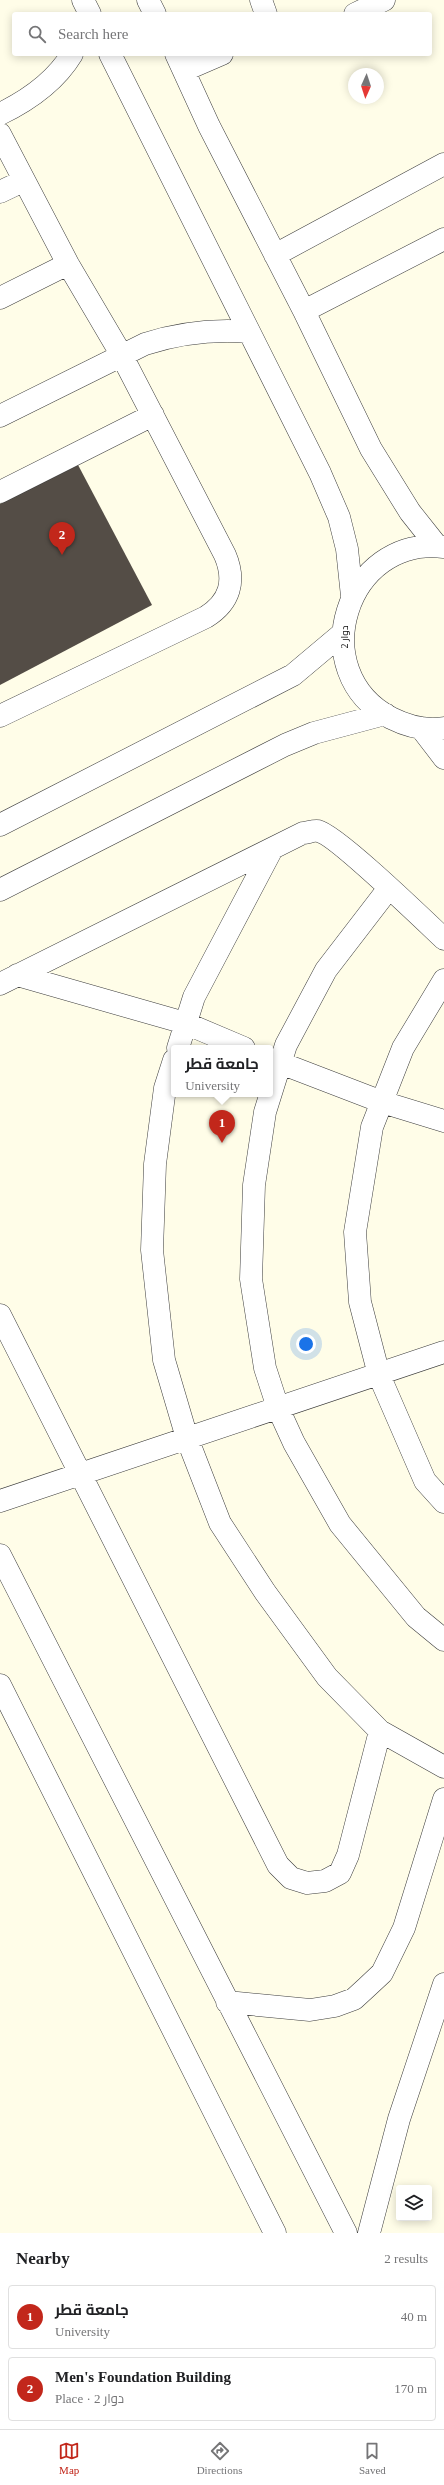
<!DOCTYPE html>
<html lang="en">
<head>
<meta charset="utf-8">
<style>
  body { margin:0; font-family:"Times New Roman",Cairo,serif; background:#f2f2f2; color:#202124 }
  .controls { position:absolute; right:12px; bottom:12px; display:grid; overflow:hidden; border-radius:4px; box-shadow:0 2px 10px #0003 }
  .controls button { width:36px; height:36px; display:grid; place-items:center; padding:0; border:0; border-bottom:1px solid #e0e0e0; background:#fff; color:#202124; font:20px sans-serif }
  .compass { position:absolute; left:348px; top:68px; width:36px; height:36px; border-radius:50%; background:#fff; box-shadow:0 2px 10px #0003; rotate:183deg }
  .you { position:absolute; left:306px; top:1344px; width:14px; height:14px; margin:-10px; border:3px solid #fff; border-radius:50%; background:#1a73e8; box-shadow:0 0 0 6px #1a73e833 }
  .badge { display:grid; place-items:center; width:26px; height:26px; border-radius:50%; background:#c2271b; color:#fff; font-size:13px; font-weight:700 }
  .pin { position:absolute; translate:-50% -33px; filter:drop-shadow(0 1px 2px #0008) }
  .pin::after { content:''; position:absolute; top:21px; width:14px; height:12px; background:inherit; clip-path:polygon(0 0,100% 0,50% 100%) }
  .popup { position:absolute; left:171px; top:1045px; width:102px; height:52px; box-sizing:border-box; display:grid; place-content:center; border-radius:4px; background:#fff; filter:drop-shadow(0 1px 3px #0005); font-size:13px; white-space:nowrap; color:#757577 }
  .popup b { font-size:15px; color:#202124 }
  .popup::after { content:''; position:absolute; left:50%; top:100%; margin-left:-8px; border:8px solid transparent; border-top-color:#fff }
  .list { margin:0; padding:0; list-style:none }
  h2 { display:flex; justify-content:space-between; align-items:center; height:52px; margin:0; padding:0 16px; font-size:17px }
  h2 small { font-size:13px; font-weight:400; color:#757577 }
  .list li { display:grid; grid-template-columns:26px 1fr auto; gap:12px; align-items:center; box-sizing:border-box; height:64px; margin:0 8px 8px; padding:0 8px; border:1px solid #e0e0e0; border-radius:4px }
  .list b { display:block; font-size:15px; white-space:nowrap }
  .list p { margin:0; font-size:13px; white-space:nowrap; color:#757577 }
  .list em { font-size:13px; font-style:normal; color:#757577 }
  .icon { flex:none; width:22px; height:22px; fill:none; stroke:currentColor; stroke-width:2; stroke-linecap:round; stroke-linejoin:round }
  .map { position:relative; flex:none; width:444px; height:2233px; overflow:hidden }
  .search { position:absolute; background:#fff; box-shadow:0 2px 10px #0003; left:12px; right:12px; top:12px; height:44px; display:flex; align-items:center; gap:10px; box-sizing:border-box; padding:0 14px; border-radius:4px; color:#757577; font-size:15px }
  .sheet { height:196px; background:#fff }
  nav { display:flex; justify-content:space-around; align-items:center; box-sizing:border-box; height:56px; border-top:1px solid #e0e0e0; background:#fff; font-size:11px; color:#757577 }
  nav a { display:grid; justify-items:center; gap:2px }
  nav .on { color:#c2271b }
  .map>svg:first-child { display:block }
  .building { fill:#544d46 }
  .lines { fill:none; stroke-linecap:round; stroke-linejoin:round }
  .minor-casing { stroke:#3d3d3d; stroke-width:23 }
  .minor { stroke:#fff; stroke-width:22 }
  .labels { text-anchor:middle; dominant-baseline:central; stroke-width:4; stroke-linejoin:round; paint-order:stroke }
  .street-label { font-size:10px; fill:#0a0a0a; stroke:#fff }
</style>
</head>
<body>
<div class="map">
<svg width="444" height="2233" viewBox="0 0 444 2233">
  <rect width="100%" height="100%" fill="#fffde8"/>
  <path class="building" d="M 77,463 L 152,605 L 0,685 L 0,504 Z"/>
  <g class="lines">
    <defs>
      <path id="minor" d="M 83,0 L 90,14
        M 148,0 L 155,14
        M 261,0 L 266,14
        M 355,14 L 384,0
        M 110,54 L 320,473 L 339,517 L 347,549 L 352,596
        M 176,54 L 209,126 L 304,311 L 371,449 L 410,512 L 437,546
        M 185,70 L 222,54
        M 0,114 C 29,100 55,82 72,54
        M 0,134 L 68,264 L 121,354 L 225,555 C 236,581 230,602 206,617 L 0,716
        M 0,192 L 23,181
        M 275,255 L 444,164
        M 0,298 L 68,264
        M 304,311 L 444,239
        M 0,416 L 145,344 C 180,333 212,329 249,332
        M 0,492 L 153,415
        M 444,547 C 346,535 303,672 391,718 C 407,726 426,731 444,728
        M 421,728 L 444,758
        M 0,825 L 293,675 L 343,633
        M 389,888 L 326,970 L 286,1045 L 265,1112 L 254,1185 L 251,1279 L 265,1368 L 278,1408 L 294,1443 L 340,1524 L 416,1617 L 444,1640
        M 0,890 L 285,745 L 314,733 L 385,714
        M 17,975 L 185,1023 L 244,1048
        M 444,980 L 403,1048 L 372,1127 L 355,1232 L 360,1302 L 379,1375 L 425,1481 L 444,1502
        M 0,984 L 303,833 C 307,833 314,830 318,831 C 335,834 426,922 444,939
        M 178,1048 L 194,997 L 272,849
        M 270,1059 L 382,1102 L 444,1121
        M 174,1060 L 165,1088 L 155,1164 L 152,1250 L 164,1360 L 187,1438 L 220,1523 L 265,1592 L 327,1677 L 380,1731 L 444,1767
        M 0,1315 L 278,1865 L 291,1878 L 307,1883 L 325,1881 L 340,1873 L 348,1855 L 380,1731
        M 0,1501 L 444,1352
        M 0,1555 L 346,2233
        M 0,1685 L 275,2233
        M 227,2002 L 310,2010 L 335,2006 L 354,1999 L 366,1988 L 382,1973 L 404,1928 L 444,1799
        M 369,2233 L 399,2119 L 444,1984"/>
    </defs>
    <use href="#minor" class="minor-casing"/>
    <use href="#minor" class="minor"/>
  </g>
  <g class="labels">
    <g class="street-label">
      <text transform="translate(344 637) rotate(-90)">دوار 2</text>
    </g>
  </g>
</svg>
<div class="controls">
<button><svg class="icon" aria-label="layers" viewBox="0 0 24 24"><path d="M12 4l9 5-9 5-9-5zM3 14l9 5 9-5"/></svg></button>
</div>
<svg class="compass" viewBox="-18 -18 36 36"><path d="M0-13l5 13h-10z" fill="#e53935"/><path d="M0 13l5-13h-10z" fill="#757577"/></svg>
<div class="you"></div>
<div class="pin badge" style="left:222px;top:1143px">1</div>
<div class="popup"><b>جامعة قطر</b>University</div>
<div class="pin badge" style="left:62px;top:555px">2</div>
<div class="search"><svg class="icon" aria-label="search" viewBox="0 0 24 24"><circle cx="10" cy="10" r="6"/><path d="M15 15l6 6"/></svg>Search here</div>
</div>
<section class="sheet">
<h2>Nearby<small>2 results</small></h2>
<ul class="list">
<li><span class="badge">1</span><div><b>جامعة قطر</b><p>University</p></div><em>40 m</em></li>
<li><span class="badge">2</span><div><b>Men's Foundation Building</b><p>Place · دوار 2</p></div><em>170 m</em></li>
</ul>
</section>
<nav>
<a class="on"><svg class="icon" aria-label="map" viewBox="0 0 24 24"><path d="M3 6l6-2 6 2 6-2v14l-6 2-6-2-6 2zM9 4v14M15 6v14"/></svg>Map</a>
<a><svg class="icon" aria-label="directions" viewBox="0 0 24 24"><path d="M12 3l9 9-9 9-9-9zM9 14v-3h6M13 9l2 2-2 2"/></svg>Directions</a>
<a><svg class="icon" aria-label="saved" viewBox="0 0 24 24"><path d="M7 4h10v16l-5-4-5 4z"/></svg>Saved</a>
</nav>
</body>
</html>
